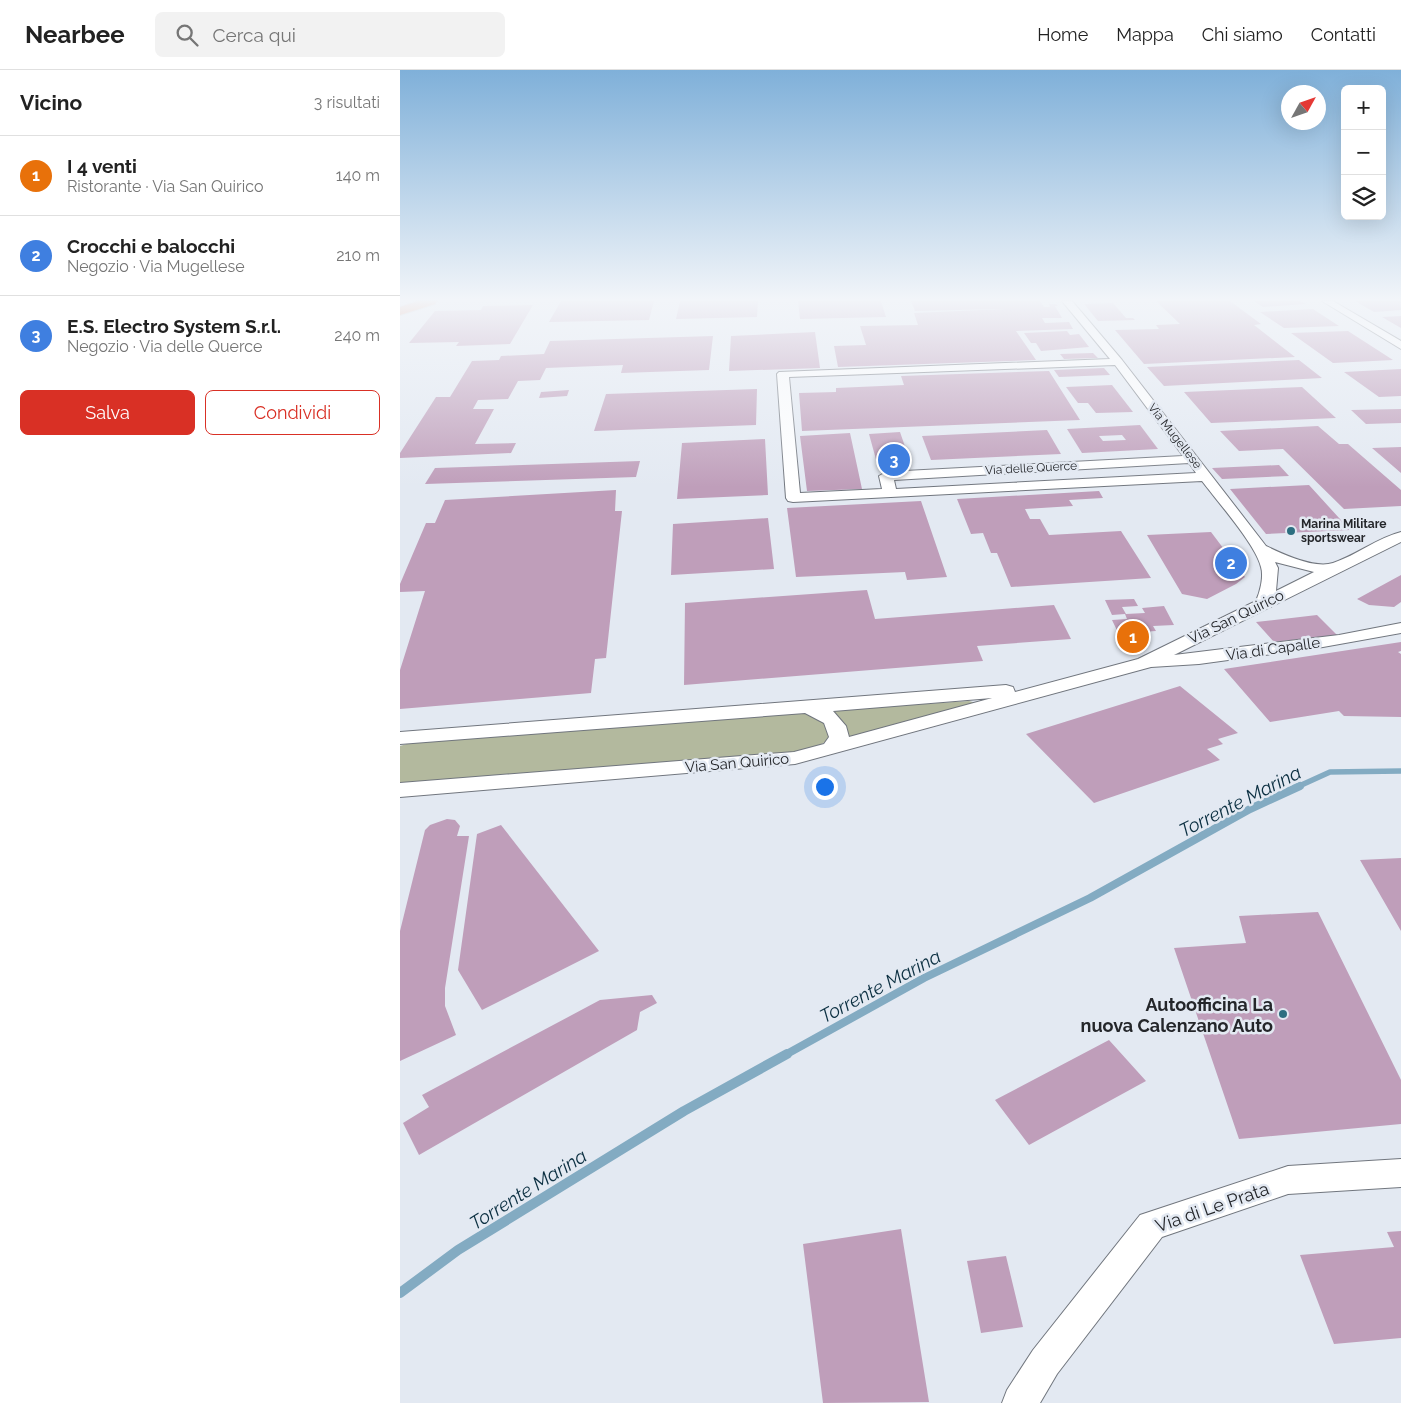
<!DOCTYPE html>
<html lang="it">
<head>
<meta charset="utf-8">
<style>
  body { margin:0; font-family:Raleway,sans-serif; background:#f2f2f2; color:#222 }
  .controls { position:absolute; right:15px; top:15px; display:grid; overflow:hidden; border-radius:8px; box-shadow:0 5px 20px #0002 }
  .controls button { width:45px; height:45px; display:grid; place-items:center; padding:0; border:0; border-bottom:1px solid #e0e0e0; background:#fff; color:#222; font:25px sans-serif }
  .compass { position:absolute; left:881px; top:15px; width:45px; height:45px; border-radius:50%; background:#fff; box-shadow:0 5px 20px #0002; rotate:50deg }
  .you { position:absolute; left:424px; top:716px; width:18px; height:18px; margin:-12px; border:4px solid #fff; border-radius:50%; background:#1a73e8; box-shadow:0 0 0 8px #1a73e833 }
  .badge { display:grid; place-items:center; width:32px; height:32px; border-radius:50%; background:#d93025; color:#fff; font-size:16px; font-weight:700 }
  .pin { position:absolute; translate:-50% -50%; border:2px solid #fff; box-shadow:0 1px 5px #0006 }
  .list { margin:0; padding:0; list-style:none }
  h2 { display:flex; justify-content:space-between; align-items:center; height:65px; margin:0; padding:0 20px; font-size:21px }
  h2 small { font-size:16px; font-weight:400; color:#767676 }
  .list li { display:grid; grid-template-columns:32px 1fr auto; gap:15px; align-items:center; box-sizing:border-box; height:80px; padding:0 20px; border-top:1px solid #e0e0e0 }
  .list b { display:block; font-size:19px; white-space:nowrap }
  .list p { margin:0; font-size:16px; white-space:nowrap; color:#767676 }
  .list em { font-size:16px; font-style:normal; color:#767676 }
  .actions { display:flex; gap:10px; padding:15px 20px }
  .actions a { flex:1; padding:11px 0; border:1px solid #d93025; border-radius:8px; text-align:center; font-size:18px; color:#d93025 }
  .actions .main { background:#d93025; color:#fff }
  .icon { flex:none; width:28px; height:28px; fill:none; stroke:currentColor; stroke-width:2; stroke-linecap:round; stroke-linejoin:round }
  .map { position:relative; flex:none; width:1001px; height:1333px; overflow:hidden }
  header { display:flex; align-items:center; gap:30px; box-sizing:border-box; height:70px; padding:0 25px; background:#fff; border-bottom:1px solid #e0e0e0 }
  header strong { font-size:24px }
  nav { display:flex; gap:28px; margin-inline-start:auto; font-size:18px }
  .search { width:350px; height:45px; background:#f2f2f2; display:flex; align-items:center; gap:12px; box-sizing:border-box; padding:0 18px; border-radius:8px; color:#767676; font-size:19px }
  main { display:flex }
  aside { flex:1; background:#fff }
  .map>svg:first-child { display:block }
  .green { fill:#b3b99e }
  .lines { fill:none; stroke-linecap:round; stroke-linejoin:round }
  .stream-far2 { stroke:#83abc2; stroke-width:5.5 }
  .stream-far1 { stroke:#83abc2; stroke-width:8 }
  .stream { stroke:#83abc2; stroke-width:10 }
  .building { fill:#bf9eba; fill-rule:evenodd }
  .minor-casing { stroke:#71767e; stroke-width:2 }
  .highway-casing { stroke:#c6c7c8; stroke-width:2 }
  .minor { fill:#fff; fill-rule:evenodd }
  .highway { fill:#e67f55; fill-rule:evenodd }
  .poi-dot { fill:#2c6e80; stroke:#e3e9f2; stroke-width:2 }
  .labels { text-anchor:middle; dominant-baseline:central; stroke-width:5; stroke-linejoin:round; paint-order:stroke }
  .far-street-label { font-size:12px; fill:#24262a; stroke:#e3e9f2 }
  .far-poi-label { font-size:12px; font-weight:bold; fill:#24262a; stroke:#e3e9f2; text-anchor:start }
  .street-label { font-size:15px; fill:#24262a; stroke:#e3e9f2 }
  .near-poi-label { font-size:18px; font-weight:bold; fill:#24262a; stroke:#e3e9f2; text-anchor:end }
  .near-street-label { font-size:18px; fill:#24262a; stroke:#e3e9f2 }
  .near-water-label { font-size:19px; font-style:italic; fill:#0b2f41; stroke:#e3e9f2 }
</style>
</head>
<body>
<header>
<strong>Nearbee</strong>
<div class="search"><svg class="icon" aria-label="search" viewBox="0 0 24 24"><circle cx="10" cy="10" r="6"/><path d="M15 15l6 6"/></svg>Cerca qui</div>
<nav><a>Home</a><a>Mappa</a><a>Chi siamo</a><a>Contatti</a></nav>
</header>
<main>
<aside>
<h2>Vicino<small>3 risultati</small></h2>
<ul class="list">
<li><span class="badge" style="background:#e8710a">1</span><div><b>I 4 venti</b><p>Ristorante · Via San Quirico</p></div><em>140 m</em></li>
<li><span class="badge" style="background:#3f7fe0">2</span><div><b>Crocchi e balocchi</b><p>Negozio · Via Mugellese</p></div><em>210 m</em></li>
<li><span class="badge" style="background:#3f7fe0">3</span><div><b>E.S. Electro System S.r.l.</b><p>Negozio · Via delle Querce</p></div><em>240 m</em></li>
</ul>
<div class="actions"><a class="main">Salva</a><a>Condividi</a></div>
</aside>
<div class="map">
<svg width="1001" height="1333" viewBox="0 0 1001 1333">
  <rect width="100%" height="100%" fill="#e3e9f2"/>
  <path class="green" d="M 569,631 L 576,633 L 444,671 L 446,656 L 433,640 Z
    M 399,643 L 410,644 L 426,653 L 429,666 L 425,672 L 407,682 L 0,713 L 0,676 L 13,672 Z"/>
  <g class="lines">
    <path class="stream-far2" d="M 897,717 L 930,702 L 1001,701"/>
    <path class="stream-far1" d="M 385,985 L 524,908 L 690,828 L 850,739 L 900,716"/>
    <path class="stream" d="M 0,1223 L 58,1180 L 284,1041 L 387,984"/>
  </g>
  <path class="building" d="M 161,231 L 254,231 L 249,250 L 149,252 Z
    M 280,231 L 358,231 L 357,247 L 276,249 Z
    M 398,231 L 481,231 L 486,247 L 400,249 Z
    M 511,231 L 640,231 L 644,237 L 650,237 L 649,234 L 656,234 L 658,236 L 655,236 L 662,248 L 642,248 L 645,253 L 669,252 L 673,259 L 616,261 L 636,290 L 438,297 L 434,276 L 466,275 L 460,256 L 518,255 L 514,243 L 604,239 L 515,241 Z
    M 756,231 L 830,231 L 861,254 L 854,255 L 895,287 L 744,294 L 715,260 L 759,259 L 756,255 L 780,254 Z
    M 854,231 L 900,231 L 906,234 L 863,237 Z
    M 955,231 L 1000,231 L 1001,240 L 974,242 Z
    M 713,233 L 726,248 L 733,248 L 735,250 L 698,251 L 684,234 Z
    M 133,235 L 110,274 L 56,276 L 59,272 L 9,273 L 35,241 L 81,240 L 83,236 Z
    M 913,239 L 939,256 L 884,258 L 860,242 Z
    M 1001,246 L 1001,258 L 982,247 Z
    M 667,261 L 670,265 L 679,264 L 689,277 L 641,281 L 636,273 L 631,273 L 624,263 Z
    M 948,261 L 993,290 L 933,293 L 891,263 Z
    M 415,262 L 420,298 L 329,301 L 331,266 Z
    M 313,266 L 309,300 L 221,303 L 223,295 L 146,298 L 140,310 L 118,311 L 108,329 L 78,330 L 73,339 L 94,339 L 75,374 L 116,373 L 111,383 L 0,388 L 0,383 L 36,327 L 50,327 L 72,291 L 99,290 L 101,286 L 144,284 L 150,271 Z
    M 693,283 L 698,288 L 664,289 L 660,284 Z
    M 899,290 L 922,308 L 764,316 L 747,297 Z
    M 704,298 L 710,305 L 659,307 L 654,300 Z
    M 1001,299 L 1001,326 L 979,327 L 944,302 Z
    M 649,301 L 680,350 L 402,361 L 399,323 L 436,322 L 436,318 L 504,315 L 501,306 Z
    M 712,315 L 733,342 L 696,343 L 688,333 L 678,333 L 666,317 Z
    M 902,317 L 936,348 L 811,353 L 784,322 Z
    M 357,319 L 356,355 L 194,361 L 206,324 Z
    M 169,320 L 167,326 L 139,328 L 141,322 Z
    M 1001,339 L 1001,353 L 966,354 L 951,340 Z
    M 740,355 L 758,379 L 682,383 L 667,359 ZM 722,365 L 726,370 L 703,371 L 699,366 Z
    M 918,356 L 939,374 L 948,374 L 1001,420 L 1001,436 L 944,439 L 883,379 L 839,381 L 820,361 Z
    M 647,360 L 661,384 L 531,390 L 522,366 Z
    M 500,362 L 510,391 L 477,393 L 469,364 Z
    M 450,363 L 462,419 L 407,421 L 400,366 Z
    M 365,369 L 368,425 L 277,429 L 282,373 Z
    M 1001,377 L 1001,403 L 972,378 Z
    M 240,391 L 236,407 L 25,414 L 35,398 Z
    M 879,395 L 889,406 L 822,409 L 812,398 Z
    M 909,415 L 950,460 L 866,464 L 830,419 Z
    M 216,420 L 215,441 L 222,441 L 206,588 L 195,589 L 191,623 L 0,639 L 0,600 L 25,521 L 0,522 L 0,514 L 26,453 L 35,453 L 45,430 Z
    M 699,421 L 703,428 L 669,430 L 673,436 L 625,439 L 630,449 L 640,449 L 649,465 L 721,461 L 751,508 L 611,517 L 597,483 L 591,483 L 583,463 L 571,464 L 557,429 Z
    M 521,431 L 547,507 L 507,510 L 505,502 L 396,507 L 387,438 Z
    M 368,448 L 374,499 L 271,505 L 273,454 Z
    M 811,462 L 845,507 L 836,514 L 807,529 L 782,524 L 747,465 Z
    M 1001,505 L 1001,532 L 994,537 L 969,535 L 957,529 Z
    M 467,520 L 475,549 L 654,535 L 671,569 L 577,576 L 583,591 L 284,615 L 285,533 Z
    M 734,529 L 738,536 L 722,537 L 726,544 L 745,543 L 742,538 L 764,536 L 774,555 L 753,556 L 756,561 L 742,562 L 747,572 L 723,573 L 712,550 L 727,549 L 725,544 L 712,545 L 705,530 Z
    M 917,545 L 937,565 L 874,572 L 856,552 Z
    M 1001,572 L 1001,581 L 998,582 L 1001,584 L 1001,647 L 944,646 L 939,641 L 870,652 L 824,599 Z
    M 780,616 L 838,663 L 818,669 L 823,674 L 807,679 L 820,690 L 694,733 L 626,664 Z
    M 47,749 L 55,750 L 60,756 L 57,766 L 69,766 L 45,918 L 45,936 L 56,965 L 0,991 L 0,861 L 25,760 L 30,755 Z
    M 101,755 L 199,881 L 82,940 L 58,900 L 77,764 Z
    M 1001,788 L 1001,861 L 960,790 Z
    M 918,842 L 1001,1010 L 1001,1054 L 839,1069 L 774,878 L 846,873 L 839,846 Z
    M 252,925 L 257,933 L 240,942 L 237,960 L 19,1085 L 3,1053 L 29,1037 L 22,1025 L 200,930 Z
    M 709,970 L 746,1011 L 629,1075 L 595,1030 Z
    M 501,1159 L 529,1332 L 423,1333 L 403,1174 Z
    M 1001,1161 L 1001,1268 L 934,1274 L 900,1185 L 994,1177 L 987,1162 Z
    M 606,1186 L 623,1257 L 581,1263 L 567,1191 Z"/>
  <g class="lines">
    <defs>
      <path id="minor" d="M 662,231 L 672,231 L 722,290 L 866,476 C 883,484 914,499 933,493 C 957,485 977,468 1001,462 L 1001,472 L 774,585 L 939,565 L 1001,553 L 1001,563 L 923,577 L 799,594 L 751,597 L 395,694 L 0,727 L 0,713 L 394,682 L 424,674 L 429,667 L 424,653 L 405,643 L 0,674 L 0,662 L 606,615 L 613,617 L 615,622 L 738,589 L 856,531 C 860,522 864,507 861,497 C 856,475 817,431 802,411 L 393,432 L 388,431 L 386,428 L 377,304 L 379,302 L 710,289 ZM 715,295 L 783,386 L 486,402 L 479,406 L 482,419 L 400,423 L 389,307 ZM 789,393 L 796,403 L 496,419 L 494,410 ZM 875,492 L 914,502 L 876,521 L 878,498 ZM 592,628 L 449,667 L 446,656 L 433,641 Z
        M 922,231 L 933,231 L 1001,271 L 1001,279 Z
        M 1001,1089 L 1001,1117 L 888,1124 L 762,1167 L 657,1304 L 640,1333 L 602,1333 L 607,1320 L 633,1280 L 740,1145 L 888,1096 Z"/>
      <path id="highway" d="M 18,231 L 37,231 L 35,234 L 0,245 L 0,237 Z"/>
    </defs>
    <use href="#minor" class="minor-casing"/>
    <use href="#highway" class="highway-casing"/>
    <use href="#minor" class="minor"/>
    <use href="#highway" class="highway"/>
  </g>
  <linearGradient id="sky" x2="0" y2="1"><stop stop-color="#7fb0d9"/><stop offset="0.55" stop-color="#f2f5f9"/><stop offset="1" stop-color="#f2f5f9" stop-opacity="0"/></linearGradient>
  <rect width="1001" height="417" fill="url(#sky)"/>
  <g class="poi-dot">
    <circle cx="891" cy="461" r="5"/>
    <circle cx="883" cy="944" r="5"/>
  </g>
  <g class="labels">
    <g class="far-street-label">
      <text transform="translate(775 366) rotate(52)">Via Mugellese</text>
      <text transform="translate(631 398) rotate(-3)">Via delle Querce</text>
    </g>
    <g class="far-poi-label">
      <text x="901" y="454">Marina Militare<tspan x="901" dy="14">sportswear</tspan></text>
    </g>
    <g class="street-label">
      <text transform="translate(836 547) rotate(-26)">Via San Quirico</text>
      <text transform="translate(873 579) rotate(-8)">Via di Capalle</text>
      <text transform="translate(337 693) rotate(-5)">Via San Quirico</text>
    </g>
    <g class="near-poi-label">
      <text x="873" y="934">Autoofficina La<tspan x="873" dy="21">nuova Calenzano Auto</tspan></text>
    </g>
    <g class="near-street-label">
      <text transform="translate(812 1137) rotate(-19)">Via di Le Prata</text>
    </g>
    <g class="near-water-label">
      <text transform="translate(840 731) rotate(-27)">Torrente Marina</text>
      <text transform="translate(480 916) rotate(-28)">Torrente Marina</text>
      <text transform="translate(128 1119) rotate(-32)">Torrente Marina</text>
    </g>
  </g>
</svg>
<div class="controls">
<button>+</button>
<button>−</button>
<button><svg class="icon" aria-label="layers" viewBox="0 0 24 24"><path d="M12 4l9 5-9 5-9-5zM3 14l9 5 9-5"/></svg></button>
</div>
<svg class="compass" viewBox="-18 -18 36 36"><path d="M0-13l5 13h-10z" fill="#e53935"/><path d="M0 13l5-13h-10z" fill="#767676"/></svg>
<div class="you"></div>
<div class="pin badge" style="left:733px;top:567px;background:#e8710a">1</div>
<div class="pin badge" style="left:831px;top:493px;background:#3f7fe0">2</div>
<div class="pin badge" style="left:494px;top:390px;background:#3f7fe0">3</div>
</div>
</main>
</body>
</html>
